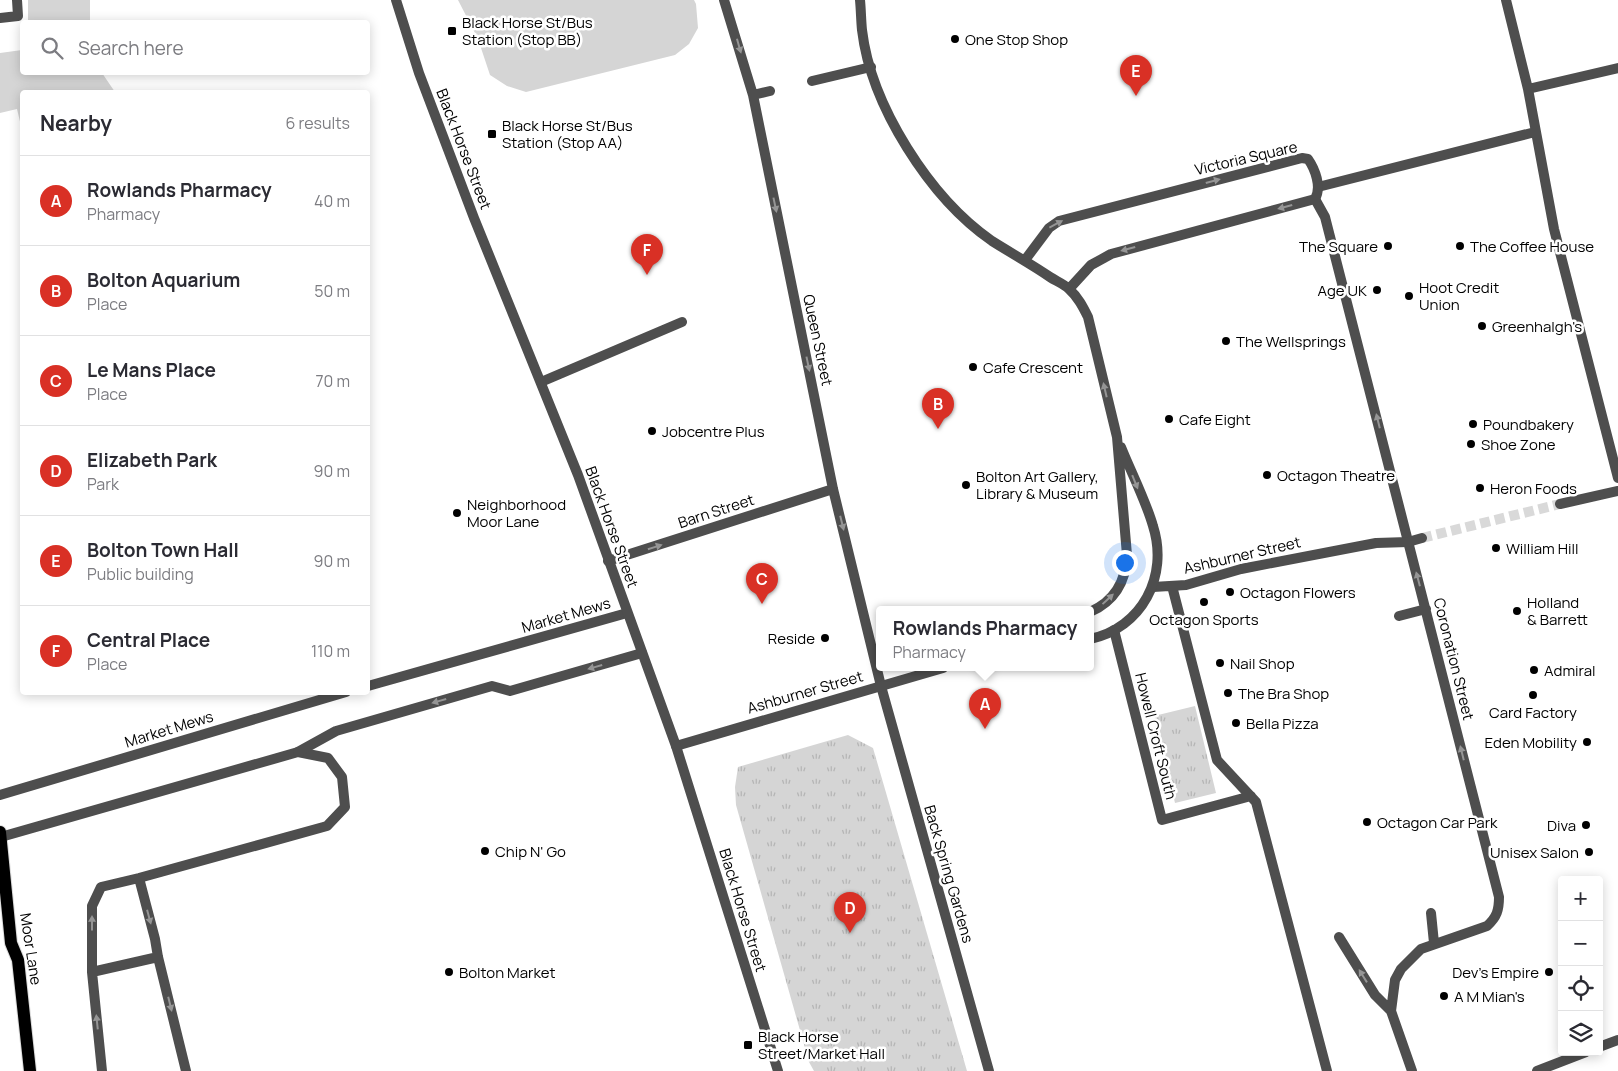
<!DOCTYPE html>
<html lang="en">
<head>
<meta charset="utf-8">
<style>
  body { margin:0; font-family:Manrope,sans-serif; background:#f7f7f7; color:#2b2b33 }
  .controls { position:absolute; right:15px; bottom:15px; display:grid; overflow:hidden; border-radius:5px; box-shadow:0 2px 12px #0003 }
  .controls button { width:45px; height:45px; display:grid; place-items:center; padding:0; border:0; border-bottom:1px solid #e1e1e2; background:#fff; color:#2b2b33; font:25px sans-serif }
  .you { position:absolute; left:1124px; top:562px; width:18px; height:18px; margin:-12px; border:4px solid #fff; border-radius:50%; background:#1a73e8; box-shadow:0 0 0 8px #1a73e833 }
  .badge { display:grid; place-items:center; width:32px; height:32px; border-radius:50%; background:#d93025; color:#fff; font-size:16px; font-weight:700 }
  .pin { position:absolute; translate:-50% -41px; filter:drop-shadow(0 1px 2px #0008) }
  .pin::after { content:''; position:absolute; top:26px; width:18px; height:15px; background:inherit; clip-path:polygon(0 0,100% 0,50% 100%) }
  .popup { position:absolute; left:876px; top:606px; width:218px; height:65px; box-sizing:border-box; display:grid; place-content:center; border-radius:5px; background:#fff; filter:drop-shadow(0 1px 4px #0005); font-size:16px; white-space:nowrap; color:#7c7c81 }
  .popup b { font-size:19px; color:#2b2b33 }
  .popup::after { content:''; position:absolute; left:50%; top:100%; margin-left:-10px; border:10px solid transparent; border-top-color:#fff }
  .list { margin:0; padding:0; list-style:none }
  h2 { display:flex; justify-content:space-between; align-items:center; height:65px; margin:0; padding:0 20px; font-size:21px }
  h2 small { font-size:16px; font-weight:400; color:#7c7c81 }
  .list li { display:grid; grid-template-columns:32px 1fr auto; gap:15px; align-items:center; box-sizing:border-box; height:90px; padding:0 20px; border-top:1px solid #e1e1e2 }
  .list b { display:block; font-size:19px; white-space:nowrap }
  .list p { margin:0; font-size:16px; white-space:nowrap; color:#7c7c81 }
  .list em { font-size:16px; font-style:normal; color:#7c7c81 }
  .icon { flex:none; width:28px; height:28px; fill:none; stroke:currentColor; stroke-width:2; stroke-linecap:round; stroke-linejoin:round }
  .map { position:relative; flex:none; width:1618px; height:1071px; overflow:hidden }
  .search { position:absolute; background:#fff; box-shadow:0 2px 12px #0003; left:20px; top:20px; width:350px; height:55px; display:flex; align-items:center; gap:12px; box-sizing:border-box; padding:0 18px; border-radius:5px; color:#7c7c81; font-size:19px }
  .panel { position:absolute; background:#fff; box-shadow:0 2px 12px #0003; left:20px; top:90px; width:350px; height:605px; border-radius:5px }
  .map>svg:first-child { display:block }
  .grass { fill:#d5d5d5 }
  .park { fill:url(#park-tufts) }
  .lines { fill:none; stroke-linecap:round; stroke-linejoin:round }
  .pedestrian-tunnel { stroke:#d9d9d9; stroke-width:10; stroke-dasharray:10 5; stroke-linecap:butt }
  .primary-casing { stroke:#dbdbdb; stroke-width:14 }
  .service { stroke:#4e4e4e; stroke-width:10 }
  .pedestrian { stroke:#4e4e4e; stroke-width:10 }
  .minor { stroke:#4e4e4e; stroke-width:10 }
  .tertiary { stroke:#4e4e4e; stroke-width:10 }
  .primary { stroke:#000; stroke-width:12 }
  .oneway { fill:#959595 }
  .poi-dot { fill:#000; stroke:#fff; stroke-width:2 }
  .labels { text-anchor:middle; dominant-baseline:central; stroke-width:5; stroke-linejoin:round; paint-order:stroke }
  .poi-label { font-size:15px; fill:#000; stroke:#fff; text-anchor:start }
  .street-label { font-size:15px; fill:#000; stroke:#fff }
</style>
</head>
<body>
<div class="map">
<svg width="1618" height="1071" viewBox="0 0 1618 1071">
  <defs>
    <pattern id="park-tufts" width="24" height="20" patternUnits="userSpaceOnUse" patternTransform="scale(1.25)"><rect width="24" height="20" fill="#d5d5d5"/><path d="M3 7l-1-3M5 7V3M7 7l1-3M15 17l-1-3M17 17v-4M19 17l1-3" fill="none" stroke="#b5b5b5"/></pattern>
  </defs>
  <rect width="100%" height="100%" fill="#fff"/>
  <path class="grass" d="M 28,0 L 90,0 L 90,22 L 28,22 Z
    M 458,0 L 694,0 L 696,4 L 698,28 L 689,44 L 675,55 L 526,92 L 507,86 L 490,75 L 478,39 Z
    M 22,50 L 22,72 L 102,73 L 115,92 L 22,92 L 22,130 L 17,109 L 0,113 L 0,53 Z"/>
  <path class="park" d="M 1195,706 L 1216,793 L 1175,803 L 1154,716 Z
    M 848,735 L 873,748 L 967,1071 L 814,1071 L 809,1062 L 736,805 L 735,787 L 738,767 Z"/>
  <g class="lines">
    <path class="pedestrian-tunnel" d="M 1422,538 L 1560,504"/>
    <defs>
      <path id="primary" d="M 0,832 L 11,943 L 18,960 L 30,1071"/>
    </defs>
    <use href="#primary" class="primary-casing"/>
    <path class="service" d="M 724,0 L 753,95 L 833,489 L 881,686 L 989,1071
      M 0,18 L 18,16 L 17,0
      M 812,81 L 871,67
      M 753,95 L 770,91
      M 1315,199 L 1325,217 L 1499,897 C 1499,910 1497,917 1487,926 L 1421,949 L 1401,969 L 1395,980 L 1391,1011 L 1412,1071
      M 541,382 L 682,322
      M 608,561 L 833,489
      M 1399,616 L 1426,609
      M 1,837 L 298,752 L 328,758 L 342,777 L 345,807 L 327,826 L 139,878 L 101,887 L 92,906 L 92,972 L 102,1071
      M 139,878 L 155,939 L 158,957 L 186,1071
      M 1431,913 L 1434,943
      M 1339,937 L 1375,995 L 1391,1011
      M 92,972 L 158,957"/>
    <path class="pedestrian" d="M 1506,0 L 1528,89 L 1554,229 L 1618,478
      M 1528,89 L 1618,68
      M 1318,187 L 1535,132
      M 1560,504 L 1618,491
      M 1172,586 L 1217,760 L 1256,802 L 1327,1071
      M 1153,587 L 1186,585 L 1241,569 L 1376,543 L 1408,542 L 1422,538
      M 1114,630 L 1162,820 L 1251,796
      M 368,686 L 627,613
      M 0,795 L 346,692"/>
    <path class="minor" d="M 860,0 C 861,10 861,20 862,30 C 871,106 930,198 992,241 C 1011,253 1031,264 1050,277 C 1056,281 1064,284 1069,289 C 1078,297 1083,307 1088,317 L 1117,437 L 1127,555 C 1126,581 1115,601 1090,612
      M 1025,260 L 1049,228 L 1059,221 L 1302,158 L 1308,159 C 1315,169 1322,187 1315,199 L 1111,254 L 1091,265 L 1069,289
      M 1090,639 C 1142,628 1169,576 1153,526 C 1146,501 1131,472 1121,447
      M 676,746 L 943,668
      M 298,752 L 336,731 L 492,686 L 510,691 L 642,653"/>
    <path class="tertiary" d="M 396,0 L 419,73 L 474,218 L 578,475 L 676,746 L 778,1071
      M 1599,1047 L 1618,1040
      M 1537,1071 L 1586,1052"/>
    <use href="#primary" class="primary"/>
  </g>
  <defs><path id="oneway-solid" d="M-6-.8H1V-3.2L6.5 0L1 3.2V.8H-6Z" transform="scale(1.25)"/></defs>
  <g class="oneway">
    <use href="#oneway-solid" transform="translate(739 46) rotate(74)"/>
    <use href="#oneway-solid" transform="translate(1213 181) rotate(-15)"/>
    <use href="#oneway-solid" transform="translate(775 205) rotate(78)"/>
    <use href="#oneway-solid" transform="translate(1285 207) rotate(165)"/>
    <use href="#oneway-solid" transform="translate(1056 224) rotate(-28)"/>
    <use href="#oneway-solid" transform="translate(1128 249) rotate(165)"/>
    <use href="#oneway-solid" transform="translate(808 364) rotate(78)"/>
    <use href="#oneway-solid" transform="translate(1105 390) rotate(-103)"/>
    <use href="#oneway-solid" transform="translate(1378 421) rotate(-104)"/>
    <use href="#oneway-solid" transform="translate(1135 482) rotate(68)"/>
    <use href="#oneway-solid" transform="translate(842 523) rotate(76)"/>
    <use href="#oneway-solid" transform="translate(655 547) rotate(-18)"/>
    <use href="#oneway-solid" transform="translate(1418 579) rotate(-105)"/>
    <use href="#oneway-solid" transform="translate(1108 599) rotate(-43)"/>
    <use href="#oneway-solid" transform="translate(595 667) rotate(164)"/>
    <use href="#oneway-solid" transform="translate(439 701) rotate(164)"/>
    <use href="#oneway-solid" transform="translate(1462 753) rotate(-104)"/>
    <use href="#oneway-solid" transform="translate(149 917) rotate(75)"/>
    <use href="#oneway-solid" transform="translate(92 923) rotate(-90)"/>
    <use href="#oneway-solid" transform="translate(1363 976) rotate(-122)"/>
    <use href="#oneway-solid" transform="translate(170 1004) rotate(76)"/>
    <use href="#oneway-solid" transform="translate(97 1022) rotate(-96)"/>
  </g>
  <g class="poi-dot">
    <rect x="447" y="26" width="10" height="10" rx="2.5"/>
    <circle cx="955" cy="39" r="5"/>
    <rect x="487" y="129" width="10" height="10" rx="2.5"/>
    <circle cx="1388" cy="246" r="5"/>
    <circle cx="1460" cy="246" r="5"/>
    <circle cx="1377" cy="290" r="5"/>
    <circle cx="1409" cy="296" r="5"/>
    <circle cx="1482" cy="326" r="5"/>
    <circle cx="1226" cy="341" r="5"/>
    <circle cx="973" cy="367" r="5"/>
    <circle cx="1169" cy="419" r="5"/>
    <circle cx="1473" cy="424" r="5"/>
    <circle cx="652" cy="431" r="5"/>
    <circle cx="1471" cy="444" r="5"/>
    <circle cx="1267" cy="475" r="5"/>
    <circle cx="966" cy="485" r="5"/>
    <circle cx="1480" cy="488" r="5"/>
    <circle cx="457" cy="513" r="5"/>
    <circle cx="1496" cy="548" r="5"/>
    <circle cx="1230" cy="592" r="5"/>
    <circle cx="1204" cy="602" r="5"/>
    <circle cx="1517" cy="611" r="5"/>
    <circle cx="825" cy="638" r="5"/>
    <circle cx="1220" cy="663" r="5"/>
    <circle cx="1534" cy="670" r="5"/>
    <circle cx="1228" cy="693" r="5"/>
    <circle cx="1533" cy="695" r="5"/>
    <circle cx="1236" cy="723" r="5"/>
    <circle cx="1587" cy="742" r="5"/>
    <circle cx="1367" cy="822" r="5"/>
    <circle cx="1586" cy="825" r="5"/>
    <circle cx="485" cy="851" r="5"/>
    <circle cx="1589" cy="852" r="5"/>
    <circle cx="449" cy="972" r="5"/>
    <circle cx="1549" cy="972" r="5"/>
    <circle cx="1444" cy="996" r="5"/>
    <rect x="743" y="1040" width="10" height="10" rx="2.5"/>
  </g>
  <g class="labels">
    <g class="poi-label">
      <text x="462" y="22">Black Horse St/Bus<tspan x="462" dy="17">Station (Stop BB)</tspan></text>
      <text x="965" y="39">One Stop Shop</text>
      <text x="502" y="125">Black Horse St/Bus<tspan x="502" dy="17">Station (Stop AA)</tspan></text>
      <text x="1378" y="246" text-anchor="end">The Square</text>
      <text x="1470" y="246">The Coffee House</text>
      <text x="1419" y="287">Hoot Credit<tspan x="1419" dy="17">Union</tspan></text>
      <text x="1367" y="290" text-anchor="end">Age UK</text>
      <text x="1492" y="326">Greenhalgh's</text>
      <text x="1236" y="341">The Wellsprings</text>
      <text x="983" y="367">Cafe Crescent</text>
      <text x="1179" y="419">Cafe Eight</text>
      <text x="1483" y="424">Poundbakery</text>
      <text x="662" y="431">Jobcentre Plus</text>
      <text x="1481" y="444">Shoe Zone</text>
      <text x="1277" y="475">Octagon Theatre</text>
      <text x="976" y="476">Bolton Art Gallery,<tspan x="976" dy="17">Library &amp; Museum</tspan></text>
      <text x="1490" y="488">Heron Foods</text>
      <text x="467" y="504">Neighborhood<tspan x="467" dy="17">Moor Lane</tspan></text>
      <text x="1506" y="548">William Hill</text>
      <text x="1240" y="592">Octagon Flowers</text>
      <text x="1527" y="602">Holland<tspan x="1527" dy="17">&amp; Barrett</tspan></text>
      <text x="1204" y="619" text-anchor="middle">Octagon Sports</text>
      <text x="815" y="638" text-anchor="end">Reside</text>
      <text x="1230" y="663">Nail Shop</text>
      <text x="1544" y="670">Admiral</text>
      <text x="1238" y="693">The Bra Shop</text>
      <text x="1533" y="712" text-anchor="middle">Card Factory</text>
      <text x="1246" y="723">Bella Pizza</text>
      <text x="1577" y="742" text-anchor="end">Eden Mobility</text>
      <text x="1377" y="822">Octagon Car Park</text>
      <text x="1576" y="825" text-anchor="end">Diva</text>
      <text x="495" y="851">Chip N' Go</text>
      <text x="1579" y="852" text-anchor="end">Unisex Salon</text>
      <text x="459" y="972">Bolton Market</text>
      <text x="1539" y="972" text-anchor="end">Dev's Empire</text>
      <text x="1454" y="996">A M Mian's</text>
      <text x="758" y="1036">Black Horse<tspan x="758" dy="17">Street/Market Hall</tspan></text>
    </g>
    <g class="street-label">
      <text transform="translate(464 149) rotate(69)">Black Horse Street</text>
      <text transform="translate(1246 158) rotate(-13)">Victoria Square</text>
      <text transform="translate(818 340) rotate(78)">Queen Street</text>
      <text transform="translate(716 511) rotate(-18)">Barn Street</text>
      <text transform="translate(612 527) rotate(70)">Black Horse Street</text>
      <text transform="translate(1242 555) rotate(-13)">Ashburner Street</text>
      <text transform="translate(566 615) rotate(-16)">Market Mews</text>
      <text transform="translate(1454 659) rotate(76)">Coronation Street</text>
      <text transform="translate(805 692) rotate(-16)">Ashburner Street</text>
      <text transform="translate(169 729) rotate(-17)">Market Mews</text>
      <text transform="translate(1156 736) rotate(76)">Howell Croft South</text>
      <text transform="translate(949 874) rotate(74)">Back Spring Gardens</text>
      <text transform="translate(743 910) rotate(73)">Black Horse Street</text>
      <text transform="translate(31 949) rotate(81)">Moor Lane</text>
    </g>
  </g>
</svg>
<div class="controls">
<button>+</button>
<button>−</button>
<button><svg class="icon" aria-label="locate" viewBox="0 0 24 24"><circle cx="12" cy="12" r="6"/><path d="M12 2v4M12 18v4M2 12h4M18 12h4"/></svg></button>
<button><svg class="icon" aria-label="layers" viewBox="0 0 24 24"><path d="M12 4l9 5-9 5-9-5zM3 14l9 5 9-5"/></svg></button>
</div>
<div class="you"></div>
<div class="pin badge" style="left:985px;top:729px">A</div>
<div class="popup"><b>Rowlands Pharmacy</b>Pharmacy</div>
<div class="pin badge" style="left:938px;top:429px">B</div>
<div class="pin badge" style="left:762px;top:604px">C</div>
<div class="pin badge" style="left:850px;top:933px">D</div>
<div class="pin badge" style="left:1136px;top:96px">E</div>
<div class="pin badge" style="left:647px;top:275px">F</div>
<div class="search"><svg class="icon" aria-label="search" viewBox="0 0 24 24"><circle cx="10" cy="10" r="6"/><path d="M15 15l6 6"/></svg>Search here</div>
<section class="panel">
<h2>Nearby<small>6 results</small></h2>
<ul class="list">
<li><span class="badge">A</span><div><b>Rowlands Pharmacy</b><p>Pharmacy</p></div><em>40 m</em></li>
<li><span class="badge">B</span><div><b>Bolton Aquarium</b><p>Place</p></div><em>50 m</em></li>
<li><span class="badge">C</span><div><b>Le Mans Place</b><p>Place</p></div><em>70 m</em></li>
<li><span class="badge">D</span><div><b>Elizabeth Park</b><p>Park</p></div><em>90 m</em></li>
<li><span class="badge">E</span><div><b>Bolton Town Hall</b><p>Public building</p></div><em>90 m</em></li>
<li><span class="badge">F</span><div><b>Central Place</b><p>Place</p></div><em>110 m</em></li>
</ul>
</section>
</div>
</body>
</html>
